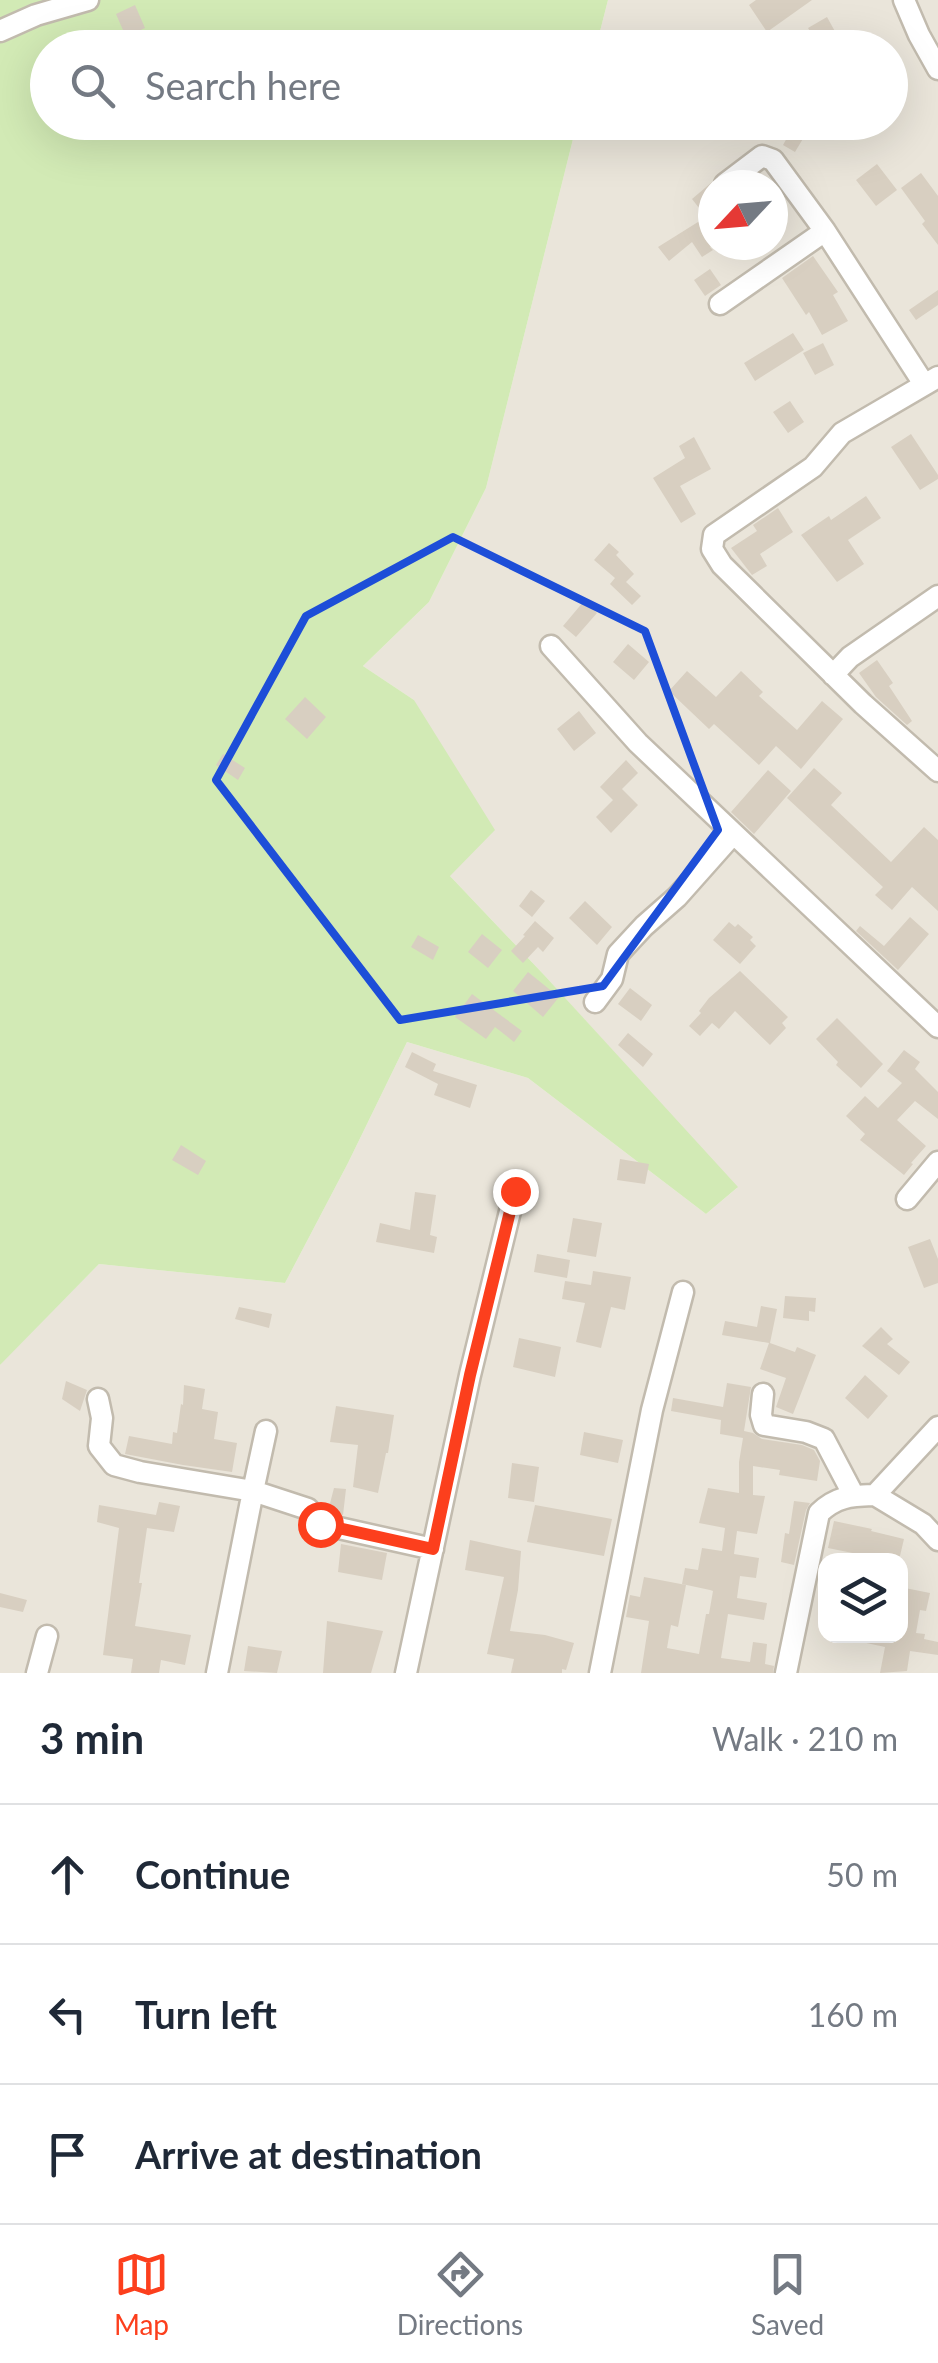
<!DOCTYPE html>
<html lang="en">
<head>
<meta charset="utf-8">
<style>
  body { margin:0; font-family:Lato,sans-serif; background:#f2f2f3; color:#1f2937 }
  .controls { position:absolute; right:30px; bottom:30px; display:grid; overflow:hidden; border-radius:20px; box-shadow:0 10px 40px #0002 }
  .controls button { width:90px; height:90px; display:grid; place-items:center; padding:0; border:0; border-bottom:2px solid #e0e1e3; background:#fff; color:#1f2937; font:50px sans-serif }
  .compass { position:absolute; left:698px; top:170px; width:90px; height:90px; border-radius:50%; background:#fff; box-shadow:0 10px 40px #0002; rotate:244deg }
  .stop { position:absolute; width:30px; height:30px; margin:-22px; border:8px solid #fc3f1d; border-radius:50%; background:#fff }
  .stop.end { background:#fc3f1d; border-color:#fff; box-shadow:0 2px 10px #0008 }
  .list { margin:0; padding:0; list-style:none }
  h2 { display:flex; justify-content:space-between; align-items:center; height:130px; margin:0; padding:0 40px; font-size:42px }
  h2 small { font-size:32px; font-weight:400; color:#747a83 }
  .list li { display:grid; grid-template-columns:65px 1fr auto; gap:30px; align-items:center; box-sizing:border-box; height:140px; padding:0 40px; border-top:2px solid #e0e1e3 }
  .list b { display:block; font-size:38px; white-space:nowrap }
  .list em { font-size:32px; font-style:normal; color:#747a83 }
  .icon { flex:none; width:55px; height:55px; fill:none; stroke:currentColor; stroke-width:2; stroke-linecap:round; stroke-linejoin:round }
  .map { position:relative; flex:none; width:938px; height:1673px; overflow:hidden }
  .search { position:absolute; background:#fff; box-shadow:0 10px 40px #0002; left:30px; right:30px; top:30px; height:110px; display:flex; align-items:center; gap:25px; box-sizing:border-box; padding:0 35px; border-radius:55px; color:#747a83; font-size:38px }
  .sheet { height:550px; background:#fff }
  nav { display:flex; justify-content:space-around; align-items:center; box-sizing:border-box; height:140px; border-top:2px solid #e0e1e3; background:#fff; font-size:28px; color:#747a83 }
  nav a { display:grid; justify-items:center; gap:5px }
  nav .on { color:#fc3f1d }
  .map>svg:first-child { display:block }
  .residential { fill:#eae5da; fill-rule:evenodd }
  .green { fill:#d2eab5 }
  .building { fill:#d8cfc1 }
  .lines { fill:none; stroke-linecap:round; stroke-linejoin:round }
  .minor-casing { stroke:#c2bbae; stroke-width:25 }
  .minor { stroke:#fff; stroke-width:20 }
  .route { stroke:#fc3f1d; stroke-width:12 }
  .marked { fill:none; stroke:#1d4ed8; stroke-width:8; stroke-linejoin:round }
</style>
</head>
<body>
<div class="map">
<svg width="938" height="1673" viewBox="0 0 938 1673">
  <rect width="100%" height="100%" fill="#f6f3ec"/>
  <path class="residential" d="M 608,0 L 938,0 L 938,1673 L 0,1673 L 0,1365 L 2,1362 L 99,1264 L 285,1283 L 348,1163 L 407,1042 L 528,1078 L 706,1214 L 737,1188 L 546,977 L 450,876 L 414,700 L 363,666 L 429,602 L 486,488 L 577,123 L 890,122 L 890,48 L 596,47 ZM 713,185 L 773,185 L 773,245 L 713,245 ZM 826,1560 L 900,1560 L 900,1636 L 826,1636 Z"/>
  <path class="green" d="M 0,0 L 608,0 L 596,47 L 48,48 L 48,122 L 577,123 L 486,488 L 429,602 L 363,666 L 414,700 L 495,830 L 450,876 L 546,977 L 738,1187 L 706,1214 L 528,1078 L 407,1042 L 348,1163 L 285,1283 L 99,1264 L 0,1365 Z"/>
  <path class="building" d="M 756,0 L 812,0 L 767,32 L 749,5 Z
    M 135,5 L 145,28 L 126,37 L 116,14 Z
    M 827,17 L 837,35 L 819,46 L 808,28 Z
    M 796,122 L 803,122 L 810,127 L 795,152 L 783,145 Z
    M 877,164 L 897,190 L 876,206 L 856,180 Z
    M 921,173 L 938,196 L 938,245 L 922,224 L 925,221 L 901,188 Z
    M 712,182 L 713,245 L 710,247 L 713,250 L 702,257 L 692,242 L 669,261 L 658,247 L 706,217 L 692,199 Z
    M 813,256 L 838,292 L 833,295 L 848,321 L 822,335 L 809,312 L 806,315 L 782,278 Z
    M 710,269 L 721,285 L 705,296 L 694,280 Z
    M 938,290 L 938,305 L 916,320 L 909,310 Z
    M 793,333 L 804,350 L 755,381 L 744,363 Z
    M 823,343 L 834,365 L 815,375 L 803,353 Z
    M 790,401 L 804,422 L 788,433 L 773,412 Z
    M 911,434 L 938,475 L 938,479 L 920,490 L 891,447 Z
    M 694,437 L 711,469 L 680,486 L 696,514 L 681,523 L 653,478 L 685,458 L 679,446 Z
    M 866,496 L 881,518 L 848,540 L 864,564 L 837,582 L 801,535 L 829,516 L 831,520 Z
    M 778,508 L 793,532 L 760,554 L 767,566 L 752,575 L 731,548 L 757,531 L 753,525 Z
    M 609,543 L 619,552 L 616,555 L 634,574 L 626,582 L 641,596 L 632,605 L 610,584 L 615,578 L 594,560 Z
    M 584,601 L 597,613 L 576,637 L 563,626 Z
    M 628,644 L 649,662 L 634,680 L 613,662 Z
    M 877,660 L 893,683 L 889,686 L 912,721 L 907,725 L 876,697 L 859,673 Z
    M 687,671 L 716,697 L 741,671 L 763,692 L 759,696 L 797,730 L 822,701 L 843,719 L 801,769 L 776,746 L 759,765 L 714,724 L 709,729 L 669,691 Z
    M 305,697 L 326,717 L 307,739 L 285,719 Z
    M 579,711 L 596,733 L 574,751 L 557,729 Z
    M 223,754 L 245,768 L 238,780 L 216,765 Z
    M 626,760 L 638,773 L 622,789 L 638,805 L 611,833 L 596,817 L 613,800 L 600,787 Z
    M 814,768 L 842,793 L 831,805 L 891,862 L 924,827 L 938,840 L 938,911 L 912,887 L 892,910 L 875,895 L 883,887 L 787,798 Z
    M 768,770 L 791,791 L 754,834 L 731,812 Z
    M 531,890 L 545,901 L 532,917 L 519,906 Z
    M 585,901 L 612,927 L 597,945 L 569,918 Z
    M 910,917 L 929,934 L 898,970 L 856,931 L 860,926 L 884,946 Z
    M 535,921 L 554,938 L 543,952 L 538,947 L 523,963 L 511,951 L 525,936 L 523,935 Z
    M 729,922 L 735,927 L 738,924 L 753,937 L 750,940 L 756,946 L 740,964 L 713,940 Z
    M 482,934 L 502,950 L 488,968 L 468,952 Z
    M 418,935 L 439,947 L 433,960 L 411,947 Z
    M 740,971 L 788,1017 L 782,1023 L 786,1028 L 770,1045 L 735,1011 L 719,1029 L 712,1023 L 700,1036 L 689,1026 L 701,1013 L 699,1011 L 709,998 Z
    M 528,972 L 559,997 L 543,1017 L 513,991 Z
    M 630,988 L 652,1005 L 641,1021 L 618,1004 Z
    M 472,994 L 522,1031 L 514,1042 L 495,1027 L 486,1039 L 455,1017 Z
    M 837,1018 L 883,1064 L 861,1088 L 836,1065 L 838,1062 L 816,1039 Z
    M 628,1033 L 653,1054 L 643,1067 L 618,1045 Z
    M 904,1050 L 920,1062 L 915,1069 L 938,1092 L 938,1119 L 915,1101 L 897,1120 L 926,1146 L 911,1163 L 913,1164 L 904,1175 L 860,1140 L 865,1134 L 846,1116 L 865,1096 L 878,1108 L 902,1083 L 887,1071 Z
    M 412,1052 L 436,1064 L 433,1071 L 477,1085 L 470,1108 L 434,1095 L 438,1084 L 405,1067 Z
    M 181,1145 L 206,1161 L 198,1175 L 172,1160 Z
    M 620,1159 L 649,1164 L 645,1184 L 617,1180 Z
    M 415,1192 L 436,1195 L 430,1235 L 437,1237 L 434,1253 L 376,1242 L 380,1223 L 410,1230 Z
    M 573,1218 L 602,1223 L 596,1257 L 567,1252 Z
    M 930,1239 L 938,1259 L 938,1283 L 924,1288 L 908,1247 Z
    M 537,1254 L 570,1260 L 567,1278 L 534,1272 Z
    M 593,1271 L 631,1277 L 625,1310 L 611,1307 L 601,1348 L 576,1342 L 585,1303 L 562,1299 L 565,1281 L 591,1285 Z
    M 785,1296 L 816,1298 L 815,1312 L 809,1311 L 809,1321 L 783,1318 Z
    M 761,1306 L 777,1309 L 770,1343 L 795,1352 L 797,1347 L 816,1355 L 793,1414 L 776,1407 L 786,1378 L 760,1369 L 769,1343 L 722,1335 L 725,1321 L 757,1327 Z
    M 239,1307 L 272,1314 L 269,1328 L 235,1319 Z
    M 881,1327 L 893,1339 L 887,1344 L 910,1362 L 899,1375 L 862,1346 Z
    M 519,1338 L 561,1347 L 555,1377 L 513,1367 Z
    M 865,1375 L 888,1396 L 868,1419 L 845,1398 Z
    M 66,1381 L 87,1390 L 80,1411 L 62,1399 Z
    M 727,1383 L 751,1387 L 744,1431 L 753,1433 L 762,1439 L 802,1445 L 814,1450 L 820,1461 L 817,1481 L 779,1475 L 780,1470 L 753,1466 L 753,1495 L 765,1496 L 757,1534 L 737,1531 L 734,1554 L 759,1558 L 756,1578 L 740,1576 L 737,1598 L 767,1603 L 764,1620 L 728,1614 L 721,1658 L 750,1662 L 753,1642 L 767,1644 L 765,1664 L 774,1666 L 773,1673 L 641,1673 L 649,1621 L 626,1617 L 630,1595 L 640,1597 L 644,1577 L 686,1585 L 678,1627 L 671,1625 L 667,1648 L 699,1654 L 706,1614 L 709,1614 L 713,1591 L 710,1590 L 682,1584 L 685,1568 L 698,1570 L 702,1548 L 722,1551 L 725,1528 L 699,1523 L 708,1488 L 739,1493 L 739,1462 L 743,1438 L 720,1434 L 721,1420 L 671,1411 L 673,1398 L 723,1407 Z
    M 184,1385 L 205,1389 L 202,1409 L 218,1412 L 214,1439 L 237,1443 L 232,1472 L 183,1465 L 125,1454 L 129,1436 L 172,1444 L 173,1432 L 177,1433 L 181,1404 L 183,1405 Z
    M 336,1406 L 394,1415 L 388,1453 L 386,1453 L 378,1493 L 353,1487 L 358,1445 L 330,1442 Z
    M 584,1432 L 623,1440 L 618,1463 L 580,1455 Z
    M 512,1463 L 539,1467 L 534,1502 L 508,1498 Z
    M 334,1488 L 346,1489 L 343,1515 L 328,1511 Z
    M 794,1501 L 810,1503 L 806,1510 L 794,1565 L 781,1562 L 785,1533 L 789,1534 Z
    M 159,1502 L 180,1506 L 174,1532 L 147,1528 L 139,1583 L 142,1583 L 135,1626 L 191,1635 L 185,1665 L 161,1660 L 159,1673 L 131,1673 L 133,1659 L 103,1655 L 119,1528 L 97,1522 L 99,1505 L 156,1515 Z
    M 535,1505 L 612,1519 L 604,1556 L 527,1542 Z
    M 834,1521 L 872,1529 L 871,1531 L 904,1539 L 899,1560 L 887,1560 L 828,1548 Z
    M 470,1540 L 521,1551 L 518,1590 L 510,1631 L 545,1635 L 574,1643 L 566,1670 L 562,1669 L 562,1673 L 511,1673 L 514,1659 L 487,1654 L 504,1577 L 465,1570 Z
    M 341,1544 L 387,1553 L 382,1580 L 338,1572 Z
    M 900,1587 L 930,1593 L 926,1611 L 920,1610 L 916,1633 L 925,1634 L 924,1639 L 938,1642 L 938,1655 L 910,1651 L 907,1671 L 880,1673 L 885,1647 L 857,1641 L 858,1636 L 900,1636 Z
    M 0,1593 L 27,1600 L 23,1612 L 0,1607 Z
    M 327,1621 L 383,1631 L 371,1673 L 323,1673 Z
    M 248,1646 L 282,1651 L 277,1673 L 244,1671 Z"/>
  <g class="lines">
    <defs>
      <path id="minor" d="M 904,0 L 919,35 L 938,69
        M 0,31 L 36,15 L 88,0
        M 725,184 L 762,156 L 773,160 L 825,231 L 924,384
        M 720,304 L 825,231
        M 938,377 L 842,433 L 813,467 L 714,535 L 712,549 L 722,565 L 863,704 L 938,771
        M 551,646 L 638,743 L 938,1027
        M 833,675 L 850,657 L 938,596
        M 595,1002 L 612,979 L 618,954 L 644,926 L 677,897 L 733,834
        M 907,1199 L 938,1162
        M 763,1394 L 761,1415 L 764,1425 L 806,1432 L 824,1439 L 854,1496
        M 98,1399 L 102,1418 L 99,1446 L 114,1465 L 140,1472 L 253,1491 L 217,1673
        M 266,1431 L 253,1491 L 308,1509 L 321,1524 L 433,1549
        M 875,1495 L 938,1427
        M 875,1495 L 923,1524 L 938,1540
        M 37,1673 L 47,1636
        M 406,1673 L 470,1375 L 515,1191
        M 600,1673 L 652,1410 L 683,1292
        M 786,1673 L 819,1513 C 837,1496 851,1496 875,1495"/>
    </defs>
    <use href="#minor" class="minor-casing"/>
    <use href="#minor" class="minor"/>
  </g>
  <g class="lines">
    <path class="route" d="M 320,1524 L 433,1549 L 470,1375 L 515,1191"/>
  </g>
  <path class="marked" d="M 453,537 L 645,631 L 718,830 L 603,986 L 400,1020 L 216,780 L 306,616 Z"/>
</svg>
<div class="controls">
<button><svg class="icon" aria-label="layers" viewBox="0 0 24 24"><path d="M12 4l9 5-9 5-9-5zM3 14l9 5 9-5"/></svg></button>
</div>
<svg class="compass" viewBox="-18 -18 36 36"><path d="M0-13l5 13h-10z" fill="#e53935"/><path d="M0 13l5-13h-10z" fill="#747a83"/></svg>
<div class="stop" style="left:320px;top:1524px"></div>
<div class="stop end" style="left:515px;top:1191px"></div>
<div class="search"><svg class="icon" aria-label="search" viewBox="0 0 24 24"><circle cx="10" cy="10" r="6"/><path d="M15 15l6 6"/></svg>Search here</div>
</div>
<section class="sheet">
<h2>3 min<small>Walk · 210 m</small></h2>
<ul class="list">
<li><svg class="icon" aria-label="ahead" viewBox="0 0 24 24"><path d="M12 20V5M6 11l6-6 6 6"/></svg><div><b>Continue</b></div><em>50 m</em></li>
<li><svg class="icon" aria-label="left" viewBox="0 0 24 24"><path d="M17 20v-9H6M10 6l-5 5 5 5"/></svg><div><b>Turn left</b></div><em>160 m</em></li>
<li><svg class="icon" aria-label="arrive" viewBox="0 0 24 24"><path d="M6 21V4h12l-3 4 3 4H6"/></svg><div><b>Arrive at destination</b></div></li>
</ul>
</section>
<nav>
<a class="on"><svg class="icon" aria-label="map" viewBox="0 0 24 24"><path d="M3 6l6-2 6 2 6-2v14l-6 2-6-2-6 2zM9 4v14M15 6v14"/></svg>Map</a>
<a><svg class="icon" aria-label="directions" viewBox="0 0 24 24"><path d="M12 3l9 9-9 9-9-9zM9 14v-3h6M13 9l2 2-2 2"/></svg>Directions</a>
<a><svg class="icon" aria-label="saved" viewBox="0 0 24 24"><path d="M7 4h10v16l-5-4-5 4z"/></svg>Saved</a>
</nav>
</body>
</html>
